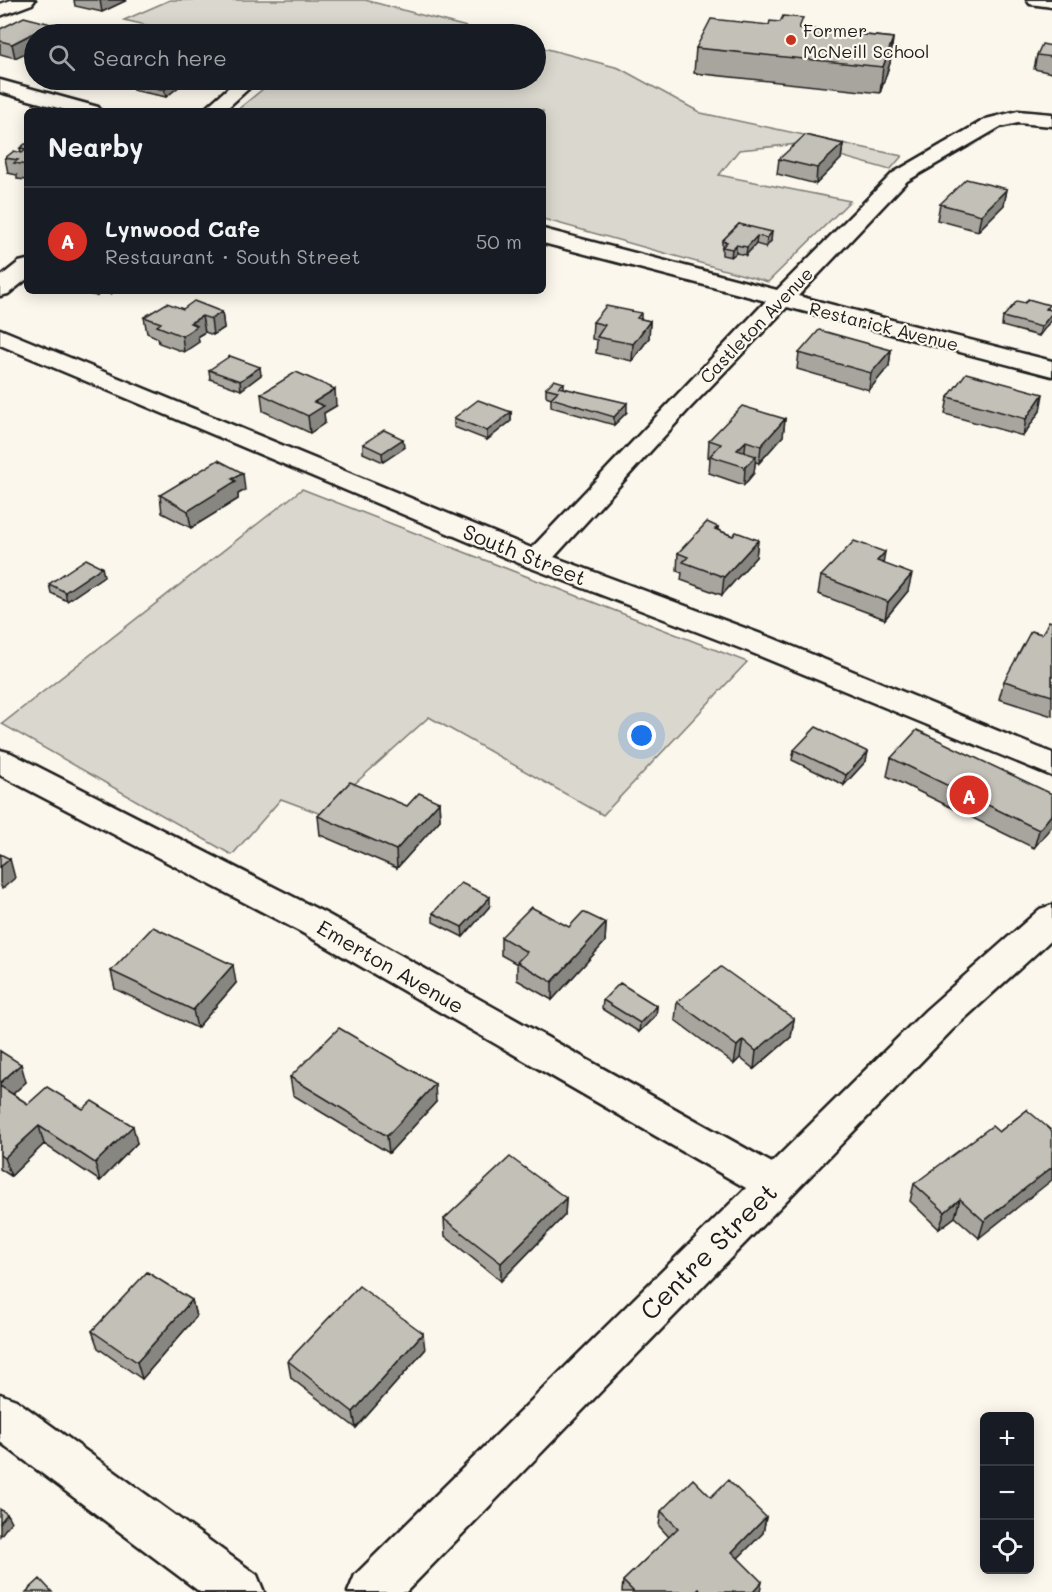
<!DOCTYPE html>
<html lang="en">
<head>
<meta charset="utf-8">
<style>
  body { margin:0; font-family:Mali,sans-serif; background:#20242c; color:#f1f3f6 }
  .controls { position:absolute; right:18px; bottom:18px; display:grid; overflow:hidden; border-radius:9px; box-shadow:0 3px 15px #0003 }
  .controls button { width:54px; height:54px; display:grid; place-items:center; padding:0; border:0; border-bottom:2px solid #363941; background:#171b24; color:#f1f3f6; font:30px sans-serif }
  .you { position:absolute; left:642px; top:736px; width:21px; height:21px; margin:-15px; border:4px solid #fff; border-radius:50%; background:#1a73e8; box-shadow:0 0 0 9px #1a73e833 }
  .badge { display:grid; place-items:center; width:39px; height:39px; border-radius:50%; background:#d93025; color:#fff; font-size:20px; font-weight:700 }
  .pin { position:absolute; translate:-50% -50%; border:3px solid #fff; box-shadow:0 2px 6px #0006 }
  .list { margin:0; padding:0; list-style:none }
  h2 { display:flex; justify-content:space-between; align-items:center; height:78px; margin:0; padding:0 24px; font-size:26px }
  h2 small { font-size:20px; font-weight:400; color:#9ea1a6 }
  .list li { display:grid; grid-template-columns:39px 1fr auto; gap:18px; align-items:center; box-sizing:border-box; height:108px; padding:0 24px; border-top:2px solid #363941 }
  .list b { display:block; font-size:22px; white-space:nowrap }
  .list p { margin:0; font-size:20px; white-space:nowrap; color:#9ea1a6 }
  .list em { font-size:20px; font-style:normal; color:#9ea1a6 }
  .icon { flex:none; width:33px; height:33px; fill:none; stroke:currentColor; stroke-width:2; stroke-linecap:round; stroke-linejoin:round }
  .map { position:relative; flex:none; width:1052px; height:1592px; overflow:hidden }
  .search { position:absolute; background:#171b24; box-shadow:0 3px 15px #0003; left:24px; top:24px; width:522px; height:66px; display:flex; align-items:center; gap:15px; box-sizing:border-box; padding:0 21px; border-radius:33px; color:#9ea1a6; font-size:22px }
  .panel { position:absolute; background:#171b24; box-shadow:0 3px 15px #0003; left:24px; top:108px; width:522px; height:186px; border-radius:9px }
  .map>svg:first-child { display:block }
  .green { fill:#dad7ce; stroke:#7b7a75; stroke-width:1.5 }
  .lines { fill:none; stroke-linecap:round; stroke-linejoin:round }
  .minor-casing { stroke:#1c1c1c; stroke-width:5 }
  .major-casing { stroke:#1c1c1c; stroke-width:5 }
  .minor { fill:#fbf7ec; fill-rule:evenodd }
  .major { fill:#fbf7ec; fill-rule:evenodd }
  .wall { fill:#a8a59e; stroke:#1c1c1c; stroke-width:1.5 }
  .shaded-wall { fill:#888681; stroke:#1c1c1c; stroke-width:1.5 }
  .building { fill:#c3c0b8; stroke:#1c1c1c; stroke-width:1.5 }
  .poi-dot { fill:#c8321e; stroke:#fbf7ec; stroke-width:2 }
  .labels { text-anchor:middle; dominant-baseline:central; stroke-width:4.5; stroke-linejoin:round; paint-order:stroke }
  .far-poi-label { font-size:18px; fill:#1c1c1c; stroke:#fbf7ec; text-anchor:start }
  .far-street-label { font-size:18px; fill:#1c1c1c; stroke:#fbf7ec }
  .street-label { font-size:21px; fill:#1c1c1c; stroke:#fbf7ec }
  .near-street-label { font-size:26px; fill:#1c1c1c; stroke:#fbf7ec }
</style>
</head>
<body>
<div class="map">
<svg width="1052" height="1592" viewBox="0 0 1052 1592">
  <rect width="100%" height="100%" fill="#fbf7ec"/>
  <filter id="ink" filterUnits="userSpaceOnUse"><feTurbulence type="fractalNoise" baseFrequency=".0167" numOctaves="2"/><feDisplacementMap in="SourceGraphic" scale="12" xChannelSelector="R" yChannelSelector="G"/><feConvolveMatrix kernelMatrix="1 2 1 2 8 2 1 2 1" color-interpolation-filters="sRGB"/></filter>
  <g filter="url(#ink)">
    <path class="green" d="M 170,0 L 365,0 L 493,34 L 185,34 L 124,20 Z
      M 536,46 L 619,68 L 701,113 L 902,156 L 890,170 L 798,144 L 739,150 L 719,175 L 850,201 L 768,282 L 543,219 L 543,111 L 236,111 L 274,80 L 536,80 Z
      M 302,489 L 747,662 L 603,815 L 429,717 L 321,814 L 281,799 L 232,855 L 2,724 Z"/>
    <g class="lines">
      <defs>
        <path id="minor" d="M 11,0 L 35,0 L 32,4 L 0,16 L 0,4 Z
          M 1027,0 L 1052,0 L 1052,7 L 1030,4 Z
          M 0,80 L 98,107 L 101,111 L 69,111 L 0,92 Z
          M 237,80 L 258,80 L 224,111 L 202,111 Z
          M 1018,111 L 1052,114 L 1052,126 L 1018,123 L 1000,127 L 907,181 L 798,296 L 1052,361 L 1052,376 L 787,307 L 688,410 L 546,566 L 536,569 L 526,566 L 522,560 L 526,554 L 766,301 L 543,243 L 543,229 L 777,290 L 893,173 L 986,119 Z
          M 27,260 L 27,279 L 8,294 L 0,296 L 0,277 L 19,262 Z
          M 0,750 L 11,753 L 327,914 L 788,1172 L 794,1184 L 788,1196 L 774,1201 L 760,1196 L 301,932 L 0,775 Z
          M 0,1394 L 16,1400 L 257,1575 L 264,1592 L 200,1592 L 0,1442 Z"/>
        <path id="major" d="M 0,329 L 546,554 L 772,638 L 1052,753 L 1052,776 L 750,652 L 526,566 L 0,345 Z
          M 1052,905 L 1052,939 L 952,1030 L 406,1592 L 348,1592 L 355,1575 L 926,1010 L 1040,909 Z"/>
      </defs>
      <use href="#minor" class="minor-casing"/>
      <use href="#major" class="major-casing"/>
      <use href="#minor" class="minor"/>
      <use href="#major" class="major"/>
    </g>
    <path class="wall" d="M 74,0 L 127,0 L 102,12 L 75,6 Z
      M 802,28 L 893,38 L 890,63 L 880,93 L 694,73 L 696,48 Z
      M 0,29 L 53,34 L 15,58 L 0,54 Z
      M 1052,46 L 1052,73 L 1034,69 L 1037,55 Z
      M 186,81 L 166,97 L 133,90 L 131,82 Z
      M 27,144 L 27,180 L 17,179 L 17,175 L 8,173 L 5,158 L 21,152 L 20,148 Z
      M 843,144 L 841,159 L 816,184 L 777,174 L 779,159 Z
      M 1007,189 L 1004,205 L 978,231 L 937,220 L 940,204 Z
      M 739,224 L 771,241 L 766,247 L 756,244 L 746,255 L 736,253 L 731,257 L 722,255 L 722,241 Z
      M 74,291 L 115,291 L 111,294 L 101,292 L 97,296 Z
      M 183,309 L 222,312 L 224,328 L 213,335 L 205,332 L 198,336 L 199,342 L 184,352 L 159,343 L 158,338 L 147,333 L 144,317 Z
      M 1048,309 L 1039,336 L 1002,326 L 1003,317 Z
      M 641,313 L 641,319 L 650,321 L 649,338 L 632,361 L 596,353 L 597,340 L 592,339 L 593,322 Z
      M 891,350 L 889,366 L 869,390 L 797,369 L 799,353 Z
      M 209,370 L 261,375 L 241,390 L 210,379 Z
      M 564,383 L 564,388 L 627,412 L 614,425 L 551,407 L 551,398 L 546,396 L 546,388 Z
      M 261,394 L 336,406 L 324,413 L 325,423 L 310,433 L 263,411 Z
      M 948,397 L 1040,411 L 1023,436 L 945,414 Z
      M 511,412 L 511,421 L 487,440 L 454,427 L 454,418 Z
      M 785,419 L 783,436 L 759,463 L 755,462 L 754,473 L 744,485 L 709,473 L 710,458 L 708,457 L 709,440 Z
      M 363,444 L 404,448 L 383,462 L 363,453 Z
      M 245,490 L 238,494 L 238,499 L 191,528 L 162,513 L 160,495 Z
      M 718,527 L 718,530 L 733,536 L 758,540 L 756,557 L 722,595 L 681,580 L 682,573 L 677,571 L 678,553 Z
      M 883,563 L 908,591 L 885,619 L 818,594 L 821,576 Z
      M 104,576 L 67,601 L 51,593 L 49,584 Z
      M 1052,622 L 1052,716 L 999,699 L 1004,681 Z
      M 794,750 L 866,761 L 844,785 L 792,760 Z
      M 891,758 L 1052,794 L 1034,848 L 887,776 Z
      M 439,802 L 440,820 L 397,868 L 320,835 L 318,816 Z
      M 490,906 L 463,937 L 433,922 L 433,913 Z
      M 606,923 L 605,942 L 552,1000 L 517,980 L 517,964 L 501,955 L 501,937 L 569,927 Z
      M 111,971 L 236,983 L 197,1028 L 115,989 Z
      M 603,1000 L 657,1006 L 656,1015 L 639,1032 L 602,1009 Z
      M 677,1002 L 794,1019 L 791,1037 L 754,1069 L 740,1058 L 734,1064 L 675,1020 Z
      M 0,1051 L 26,1082 L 13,1094 L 28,1104 L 137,1143 L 100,1181 L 44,1144 L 11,1176 L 0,1169 Z
      M 290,1077 L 436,1102 L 389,1153 L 293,1095 Z
      M 1027,1110 L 979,1238 L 955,1217 L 939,1229 L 910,1201 L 914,1184 L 999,1132 Z
      M 566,1198 L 565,1215 L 501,1281 L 445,1236 L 444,1219 Z
      M 192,1300 L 196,1317 L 142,1379 L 98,1348 L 92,1331 Z
      M 425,1350 L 356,1428 L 291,1378 L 288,1361 Z
      M 711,1497 L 766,1517 L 763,1533 L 738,1558 L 760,1592 L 622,1592 L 623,1581 L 669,1537 L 659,1526 L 661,1511 Z"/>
    <path class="shaded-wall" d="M 100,0 L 127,0 L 102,12 Z
      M 51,24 L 53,34 L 34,34 L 34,49 L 15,58 L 12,44 Z
      M 893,38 L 890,63 L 880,93 L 883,67 Z
      M 177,80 L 186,80 L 186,81 L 166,97 L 164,90 Z
      M 843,144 L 841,159 L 816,184 L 817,168 Z
      M 1007,189 L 1004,205 L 978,231 L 981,215 Z
      M 772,232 L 771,241 L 766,247 L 767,238 Z
      M 757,236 L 756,244 L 746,255 L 747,247 Z
      M 736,245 L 736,253 L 731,257 L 732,249 Z
      M 96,291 L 101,291 L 101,292 L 97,296 Z
      M 222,312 L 224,328 L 213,335 L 211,319 Z
      M 1052,313 L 1052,319 L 1039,336 L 1041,327 Z
      M 202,316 L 205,332 L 198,336 L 199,342 L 184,352 L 182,336 L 190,323 Z
      M 650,321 L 649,338 L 632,361 L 633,344 Z
      M 891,350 L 889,366 L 869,390 L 871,373 Z
      M 260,367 L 261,375 L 241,390 L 240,381 Z
      M 335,389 L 336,406 L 324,413 L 325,423 L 310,433 L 308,416 L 314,402 Z
      M 1043,394 L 1040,411 L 1023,436 L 1026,419 Z
      M 627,403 L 627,412 L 614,425 L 614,417 Z
      M 511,412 L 511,421 L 487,440 L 487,431 Z
      M 785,419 L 783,436 L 759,463 L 761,446 Z
      M 403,439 L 404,448 L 383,462 L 382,453 Z
      M 746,441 L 744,458 L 737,450 Z
      M 756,456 L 754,473 L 744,485 L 745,467 Z
      M 243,473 L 245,490 L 238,494 L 238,499 L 191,528 L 188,511 L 232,479 Z
      M 758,540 L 756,557 L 722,595 L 724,577 Z
      M 885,552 L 882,570 L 877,561 Z
      M 102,567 L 104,576 L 67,601 L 65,592 Z
      M 912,574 L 908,591 L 885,619 L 888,602 Z
      M 868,752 L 866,761 L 844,785 L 846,775 Z
      M 439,802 L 440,820 L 397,868 L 396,850 Z
      M 1052,814 L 1052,826 L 1034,848 L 1039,830 Z
      M 10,859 L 15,878 L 2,889 L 0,883 L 0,867 Z
      M 490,897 L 490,906 L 463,937 L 462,927 Z
      M 606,923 L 605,942 L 552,1000 L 552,982 Z
      M 233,965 L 236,983 L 197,1028 L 193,1010 Z
      M 657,1006 L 656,1015 L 639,1032 L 640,1023 Z
      M 794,1019 L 791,1037 L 754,1069 L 756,1051 Z
      M 743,1040 L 740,1058 L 734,1064 L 737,1046 Z
      M 21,1064 L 26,1082 L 4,1102 L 0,1091 L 0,1083 Z
      M 435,1084 L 436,1102 L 389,1153 L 387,1136 Z
      M 39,1126 L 44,1144 L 11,1176 L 4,1158 Z
      M 133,1126 L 137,1143 L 100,1181 L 95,1163 Z
      M 1052,1167 L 1052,1180 L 979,1238 L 984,1221 Z
      M 566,1198 L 565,1215 L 501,1281 L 501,1263 Z
      M 960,1199 L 955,1217 L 939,1229 L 945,1212 Z
      M 192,1300 L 196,1317 L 142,1379 L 137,1362 Z
      M 423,1333 L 425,1350 L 356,1428 L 353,1412 Z
      M 7,1514 L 11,1522 L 0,1536 L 0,1523 Z
      M 766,1517 L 763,1533 L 729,1567 L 732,1552 Z
      M 762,1582 L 760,1592 L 753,1592 Z"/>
    <path class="building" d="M 783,16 L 803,18 L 799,28 L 893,38 L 883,67 L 696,48 L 711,19 L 769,25 L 770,21 L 780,22 Z
      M 24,17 L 51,24 L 12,44 L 0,41 L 0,29 Z
      M 197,31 L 210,34 L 191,34 Z
      M 1042,44 L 1052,46 L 1052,57 L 1037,55 Z
      M 135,80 L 177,80 L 164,90 L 131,82 Z
      M 805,135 L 843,144 L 817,168 L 779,159 Z
      M 25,144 L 27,144 L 27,149 L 20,148 Z
      M 27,149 L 27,165 L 14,163 L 18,160 L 5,158 L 14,151 L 22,153 Z
      M 966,179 L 1007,189 L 981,215 L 940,204 Z
      M 739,224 L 772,232 L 767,238 L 757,236 L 747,247 L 736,245 L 732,249 L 722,247 L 727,242 L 722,241 Z
      M 1028,299 L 1049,305 L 1046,309 L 1052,310 L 1052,313 L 1041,327 L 1003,317 L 1017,301 L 1025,303 Z
      M 194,301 L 222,312 L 211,319 L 202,316 L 190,323 L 197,326 L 182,336 L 157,326 L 161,323 L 144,317 L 167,303 L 183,309 Z
      M 606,306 L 641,313 L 637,318 L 650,321 L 633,344 L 597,337 L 605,325 L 593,322 Z
      M 819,330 L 891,350 L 871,373 L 799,353 Z
      M 230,356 L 260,367 L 240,381 L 209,370 Z
      M 296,372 L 335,389 L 314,402 L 324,406 L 308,416 L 261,394 Z
      M 966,373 L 1043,394 L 1026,419 L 948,397 Z
      M 554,380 L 564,383 L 559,387 L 627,403 L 614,417 L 551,398 L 558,391 L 546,388 Z
      M 478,400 L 511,412 L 487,431 L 454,418 Z
      M 742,406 L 785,419 L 761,446 L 746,441 L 737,450 L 756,456 L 745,467 L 710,456 L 721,444 L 709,440 Z
      M 384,430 L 403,439 L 382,453 L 363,444 Z
      M 218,460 L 243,473 L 232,479 L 236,481 L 188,511 L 160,495 Z
      M 707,522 L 718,527 L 715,529 L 733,536 L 736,532 L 758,540 L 724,577 L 683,562 L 688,557 L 678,553 Z
      M 854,541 L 885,552 L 877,561 L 912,574 L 888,602 L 821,576 Z
      M 86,559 L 102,567 L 65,592 L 49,584 Z
      M 1049,621 L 1052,622 L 1052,696 L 1004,681 L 1031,631 L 1042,634 Z
      M 816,727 L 868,752 L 846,775 L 794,750 Z
      M 917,730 L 1052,794 L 1052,814 L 1039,830 L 891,758 Z
      M 350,782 L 407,806 L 419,793 L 439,802 L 396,850 L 318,816 Z
      M 0,854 L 10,859 L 0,867 Z
      M 461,883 L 490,897 L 462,927 L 433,913 Z
      M 531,907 L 569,927 L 583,912 L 606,923 L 552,982 L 517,962 L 527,952 L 501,937 Z
      M 153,927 L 233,965 L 193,1010 L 111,971 Z
      M 721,967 L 794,1019 L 756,1051 L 743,1040 L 737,1046 L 677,1002 Z
      M 620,983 L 657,1006 L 640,1023 L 603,1000 Z
      M 339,1028 L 435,1084 L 387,1136 L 290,1077 Z
      M 0,1051 L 21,1064 L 0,1083 Z
      M 0,1086 L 28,1104 L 47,1087 L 83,1109 L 92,1101 L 133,1126 L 95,1163 L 39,1126 L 4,1158 L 0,1155 Z
      M 1027,1110 L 1052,1131 L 1052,1167 L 984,1221 L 960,1199 L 945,1212 L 914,1184 L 992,1126 L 999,1132 Z
      M 510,1157 L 566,1198 L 501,1263 L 444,1219 Z
      M 147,1272 L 192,1300 L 137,1362 L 92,1331 Z
      M 359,1286 L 423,1333 L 353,1412 L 288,1361 Z
      M 693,1479 L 711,1497 L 728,1480 L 766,1517 L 732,1552 L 762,1582 L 753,1592 L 701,1592 L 699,1589 L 696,1592 L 634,1592 L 623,1581 L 678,1528 L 661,1511 Z
      M 0,1509 L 7,1514 L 0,1523 Z
      M 40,1579 L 52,1592 L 26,1592 Z"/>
  </g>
  <circle class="poi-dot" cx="791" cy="40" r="6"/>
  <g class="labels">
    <g class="far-poi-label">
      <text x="803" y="30">Former<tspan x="803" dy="21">McNeill School</tspan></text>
    </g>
    <g class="far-street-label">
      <text transform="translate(756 325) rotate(-46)">Castleton Avenue</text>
      <text transform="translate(884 326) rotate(14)">Restarick Avenue</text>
    </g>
    <g class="street-label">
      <text transform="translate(525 554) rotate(22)">South Street</text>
      <text transform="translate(391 966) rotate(30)">Emerton Avenue</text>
    </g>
    <g class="near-street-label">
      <text transform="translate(708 1251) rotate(-45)">Centre Street</text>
    </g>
  </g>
</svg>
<div class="controls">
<button>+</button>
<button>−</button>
<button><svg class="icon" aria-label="locate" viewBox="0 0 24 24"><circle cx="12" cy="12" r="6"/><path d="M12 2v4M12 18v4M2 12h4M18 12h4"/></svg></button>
</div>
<div class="you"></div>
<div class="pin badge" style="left:969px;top:795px">A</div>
<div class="search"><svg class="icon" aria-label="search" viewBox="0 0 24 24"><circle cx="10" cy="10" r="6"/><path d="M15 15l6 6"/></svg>Search here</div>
<section class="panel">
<h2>Nearby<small></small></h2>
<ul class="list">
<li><span class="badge">A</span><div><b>Lynwood Cafe</b><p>Restaurant · South Street</p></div><em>50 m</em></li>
</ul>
</section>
</div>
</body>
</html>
